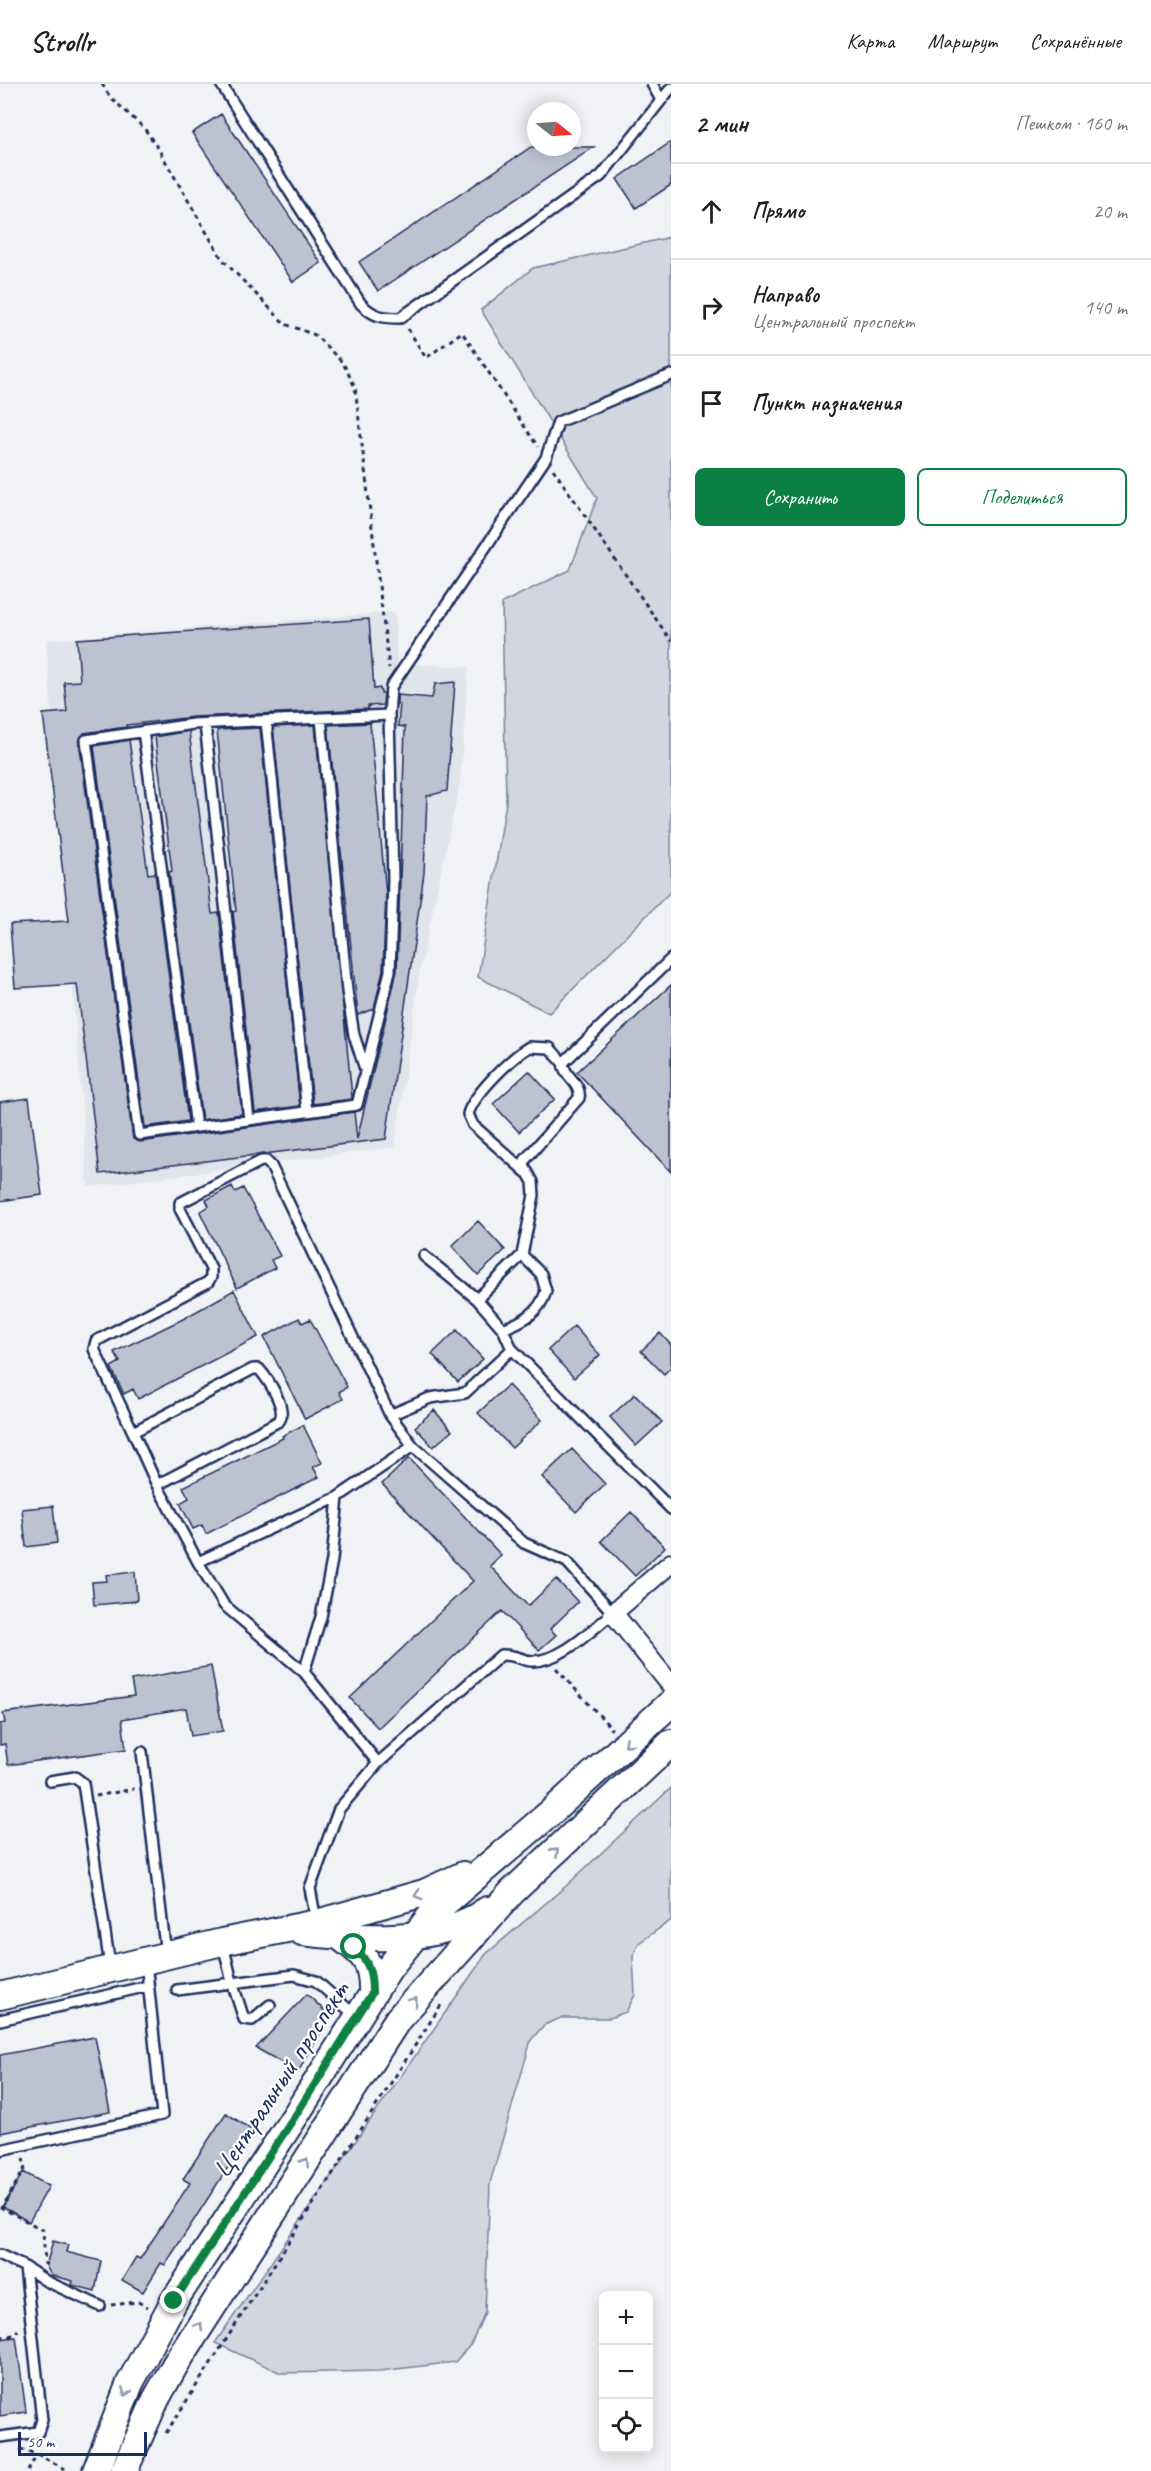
<!DOCTYPE html>
<html lang="ru">
<head>
<meta charset="utf-8">
<style>
  body { margin:0; font-family:Caveat,sans-serif; background:#f6f6f6; color:#202124 }
  .controls { position:absolute; right:18px; bottom:18px; display:grid; overflow:hidden; border-radius:9px; box-shadow:0 3px 15px #0003 }
  .controls button { width:54px; height:54px; display:grid; place-items:center; padding:0; border:0; border-bottom:2px solid #e0e0e0; background:#fff; color:#202124; font:30px sans-serif }
  .compass { position:absolute; left:527px; top:18px; width:54px; height:54px; border-radius:50%; background:#fff; box-shadow:0 3px 15px #0003; rotate:107deg }
  .scale { position:absolute; left:18px; bottom:15px; width:129px; box-sizing:border-box; padding-left:6px; border:3px solid #1b2f5e; border-top:0; font-size:16px; line-height:21px; white-space:nowrap; color:#1b2f5e; -webkit-text-stroke:4px #fff; paint-order:stroke }
  .stop { position:absolute; width:18px; height:18px; margin:-14px; border:4px solid #0b8043; border-radius:50%; background:#fff }
  .stop.end { background:#0b8043; border-color:#fff; box-shadow:0 2px 6px #0008 }
  .list { margin:0; padding:0; list-style:none }
  h2 { display:flex; justify-content:space-between; align-items:center; height:78px; margin:0; padding:0 24px; font-size:26px }
  h2 small { font-size:20px; font-weight:400; color:#757577 }
  .list li { display:grid; grid-template-columns:39px 1fr auto; gap:18px; align-items:center; box-sizing:border-box; height:96px; padding:0 24px; border-top:2px solid #e0e0e0 }
  .list b { display:block; font-size:22px; white-space:nowrap }
  .list p { margin:0; font-size:20px; white-space:nowrap; color:#757577 }
  .list em { font-size:20px; font-style:normal; color:#757577 }
  .actions { display:flex; gap:12px; padding:18px 24px }
  .actions a { flex:1; padding:14px 0; border:2px solid #0b8043; border-radius:9px; text-align:center; font-size:21px; color:#0b8043 }
  .actions .main { background:#0b8043; color:#fff }
  .icon { flex:none; width:33px; height:33px; fill:none; stroke:currentColor; stroke-width:2; stroke-linecap:round; stroke-linejoin:round }
  .map { position:relative; flex:none; width:671px; height:2387px; overflow:hidden }
  header { display:flex; align-items:center; gap:36px; box-sizing:border-box; height:84px; padding:0 30px; background:#fff; border-bottom:2px solid #e0e0e0 }
  header strong { font-size:28px }
  nav { display:flex; gap:33px; margin-inline-start:auto; font-size:21px }
  main { display:flex }
  aside { flex:1; background:#fff }
  .map>svg:first-child { display:block }
  .built { fill:#e1e4ea }
  .green { fill:#d2d6df; stroke:#76829e; stroke-width:1.5 }
  .building { fill:#bcc2d0; stroke:#1b2f5e; stroke-width:1.5 }
  .lines { fill:none; stroke-linecap:round; stroke-linejoin:round }
  .service-casing { stroke:#1b2f5e; stroke-width:14 }
  .minor-casing { stroke:#1b2f5e; stroke-width:22 }
  .secondary-casing { stroke:#1b2f5e; stroke-width:30 }
  .path { stroke:#1b2f5e; stroke-width:3; stroke-dasharray:4.5 4.5; stroke-linecap:butt }
  .service { stroke:#fff; stroke-width:9 }
  .minor { stroke:#fff; stroke-width:18 }
  .secondary { stroke:#fff; stroke-width:26 }
  .oneway { stroke:#8d97ae }
  .route { stroke:#0b8043; stroke-width:8 }
  .labels { text-anchor:middle; dominant-baseline:central; stroke-width:4.5; stroke-linejoin:round; paint-order:stroke }
  .street-label { font-size:28px; fill:#1b2f5e; stroke:#fff }
</style>
</head>
<body>
<header>
<strong>Strollr</strong>
<nav><a>Карта</a><a>Маршрут</a><a>Сохранённые</a></nav>
</header>
<main>
<div class="map">
<svg width="671" height="2387" viewBox="0 0 671 2387">
  <rect width="100%" height="100%" fill="#f1f2f5"/>
  <filter id="ink" filterUnits="userSpaceOnUse"><feTurbulence type="fractalNoise" baseFrequency=".0167" numOctaves="2"/><feDisplacementMap in="SourceGraphic" scale="12" xChannelSelector="R" yChannelSelector="G"/><feConvolveMatrix kernelMatrix="1 2 1 2 8 2 1 2 1" color-interpolation-filters="sRGB"/></filter>
  <g filter="url(#ink)">
    <path class="built" d="M 395,528 L 397,579 L 469,583 L 460,699 L 420,886 L 395,1063 L 88,1103 L 46,556 Z"/>
    <path class="green" d="M 671,153 L 671,807 L 549,929 L 478,893 L 506,718 L 502,519 L 570,486 L 597,414 L 481,226 L 533,184 Z
      M 671,1704 L 671,1836 L 639,1859 L 633,1872 L 635,1911 L 626,1928 L 610,1934 L 561,1934 L 544,1941 L 531,1956 L 490,2099 L 485,2228 L 471,2260 L 455,2278 L 380,2287 L 281,2289 L 215,2259 L 486,1870 L 566,1802 Z"/>
    <path class="building" d="M 221,30 L 321,179 L 293,198 L 192,49 Z
      M 671,58 L 671,101 L 636,124 L 617,95 Z
      M 531,63 L 594,63 L 378,207 L 359,178 Z
      M 369,535 L 374,605 L 380,604 L 381,609 L 384,609 L 383,621 L 368,622 L 368,625 L 193,633 L 126,641 L 127,643 L 84,649 L 79,657 L 133,1055 L 140,1058 L 354,1028 L 357,1055 L 397,887 L 405,643 L 398,642 L 400,620 L 397,620 L 397,611 L 432,614 L 435,600 L 455,598 L 447,707 L 427,712 L 424,789 L 386,1055 L 100,1090 L 77,900 L 15,904 L 10,840 L 69,837 L 43,630 L 67,628 L 64,598 L 80,597 L 77,555 Z
      M 370,639 L 386,810 L 383,886 L 374,925 L 358,931 L 328,641 Z
      M 315,641 L 352,1013 L 352,1015 L 313,1020 L 273,643 Z
      M 260,644 L 300,1022 L 255,1028 L 233,828 L 236,827 L 217,646 Z
      M 189,647 L 212,830 L 219,829 L 242,1030 L 202,1036 L 169,788 L 172,787 L 155,653 Z
      M 129,656 L 148,790 L 155,789 L 188,1037 L 145,1043 L 94,662 Z
      M 671,901 L 671,1088 L 577,988 Z
      M 529,987 L 555,1015 L 519,1048 L 493,1020 Z
      M 29,1014 L 42,1111 L 0,1117 L 0,1018 Z
      M 232,1102 L 235,1108 L 243,1104 L 280,1172 L 271,1176 L 275,1184 L 237,1204 L 200,1128 L 209,1122 L 206,1116 Z
      M 478,1137 L 505,1166 L 478,1191 L 452,1162 Z
      M 234,1206 L 258,1253 L 138,1315 L 133,1305 L 124,1310 L 111,1283 L 120,1278 L 114,1268 L 183,1235 Z
      M 299,1234 L 302,1239 L 310,1235 L 347,1303 L 339,1308 L 343,1315 L 305,1335 L 264,1253 Z
      M 574,1242 L 600,1271 L 574,1294 L 548,1266 Z
      M 457,1246 L 483,1275 L 458,1298 L 432,1270 Z
      M 660,1249 L 671,1261 L 671,1283 L 664,1290 L 641,1267 Z
      M 508,1301 L 542,1336 L 512,1364 L 478,1329 Z
      M 635,1310 L 662,1338 L 636,1362 L 610,1333 Z
      M 434,1326 L 452,1347 L 433,1363 L 415,1343 Z
      M 303,1341 L 322,1379 L 313,1383 L 319,1393 L 206,1450 L 202,1441 L 193,1445 L 180,1419 L 189,1414 L 183,1403 L 283,1354 L 282,1352 Z
      M 572,1365 L 605,1400 L 576,1428 L 542,1393 Z
      M 409,1374 L 501,1471 L 490,1482 L 528,1522 L 556,1495 L 578,1518 L 550,1545 L 556,1551 L 539,1566 L 502,1527 L 378,1644 L 350,1614 L 473,1497 L 382,1400 Z
      M 53,1422 L 57,1459 L 26,1463 L 22,1425 Z
      M 631,1428 L 665,1463 L 635,1492 L 601,1457 Z
      M 135,1488 L 137,1517 L 94,1521 L 92,1498 L 107,1497 L 106,1491 Z
      M 211,1582 L 223,1647 L 191,1652 L 186,1624 L 122,1635 L 126,1665 L 8,1681 L 5,1660 L 0,1661 L 0,1640 L 5,1639 L 3,1629 L 134,1612 L 131,1596 Z
      M 307,1910 L 330,1932 L 298,1988 L 256,1964 Z
      M 95,1953 L 110,2028 L 0,2049 L 0,1971 Z
      M 226,2029 L 252,2046 L 165,2181 L 161,2179 L 143,2208 L 122,2196 L 136,2173 L 140,2175 L 190,2099 L 183,2095 Z
      M 23,2088 L 49,2102 L 29,2138 L 3,2123 Z
      M 53,2157 L 68,2161 L 66,2168 L 101,2177 L 95,2207 L 72,2201 L 73,2197 L 51,2191 L 46,2182 Z
      M 16,2253 L 26,2328 L 0,2332 L 0,2255 Z"/>
    <g class="lines">
      <defs>
        <path id="service" d="M 221,0 L 361,220 C 374,233 383,234 400,234 L 601,92 L 671,4
          M 652,0 L 661,16
          M 389,631 L 393,796 L 390,887 L 357,1021 L 139,1051 L 86,656 L 193,640 L 389,631 L 391,603 L 546,374 L 558,338 L 671,291
          M 321,634 L 347,907 L 354,951 L 365,985
          M 266,637 L 307,1028
          M 205,640 L 249,1036
          M 143,647 L 196,1043
          M 527,1089 L 473,1041 L 468,1030 C 474,1010 511,974 529,963 L 550,964 L 563,979
          M 522,1171 L 541,1190 L 546,1207 C 540,1229 523,1237 503,1245 L 512,1265 L 671,1425
          M 424,1172 L 477,1215 L 503,1245
          M 477,1215 L 522,1171 L 534,1111 L 533,1098 L 524,1082 L 525,1076 L 579,1014 C 582,999 564,993 563,979 L 671,875
          M 390,1331 L 413,1362
          M 133,1348 L 157,1401 L 198,1478 L 338,1413 L 413,1362 L 524,1459 L 567,1478 L 613,1529 C 590,1547 563,1576 533,1577 C 521,1577 517,1570 501,1571 L 378,1679 L 339,1725 L 310,1804 L 316,1837
          M 157,1401 L 279,1337 C 288,1325 268,1295 259,1285 L 253,1285 L 133,1348 L 94,1265 L 96,1257 L 208,1198 L 211,1193 L 211,1185 L 180,1125 L 180,1119 L 261,1077 L 266,1077 L 271,1082 L 390,1331 L 430,1314 L 465,1309 L 512,1265
          M 338,1413 L 332,1476 L 321,1533 L 304,1588 L 378,1679
          M 198,1478 L 224,1521 L 304,1588
          M 142,1668 L 166,1871
          M 50,1697 L 75,1693 L 83,1699 L 110,1882
          M 223,1860 L 232,1898 L 244,1935 L 252,1936 L 270,1921
          M 177,1906 L 294,1891 L 316,1897 L 357,1933
          M 0,1936 L 148,1902
          M 0,2066 L 162,2031 L 146,1878
          M 0,2171 L 25,2183 L 46,2197 L 100,2222
          M 0,2353 L 38,2348 L 42,2336 L 25,2183"/>
        <path id="minor" d="M 671,1479 L 613,1529 L 671,1601"/>
        <path id="secondary" d="M 302,1848 C 359,1855 438,1861 487,1826
          M 340,1853 C 364,1870 373,1878 372,1909
          M 0,1912 L 222,1858 L 317,1839 L 424,1809 L 463,1791
          M 96,2387 L 130,2299 L 174,2217 L 297,2029 L 389,1884 L 434,1828 L 549,1730 L 671,1619
          M 124,2387 L 156,2315 L 175,2281 L 398,1935 L 512,1808 L 671,1659"/>
      </defs>
      <use href="#service" class="service-casing"/>
      <use href="#minor" class="minor-casing"/>
      <use href="#secondary" class="secondary-casing"/>
      <path class="path" d="M 102,0 L 110,13 L 144,44 L 159,66 L 222,175 L 285,240 L 315,251 L 343,279 L 355,303 L 389,584
        M 408,245 L 426,274 L 462,248 L 538,363
        M 553,385 L 671,557
        M 556,1584 L 611,1644 L 610,1646
        M 96,1712 L 134,1705
        M 23,2074 L 25,2084 L 2,2124 L 43,2146 L 45,2181
        M 111,2221 L 138,2218 L 148,2223
        M 0,2253 L 14,2251 L 18,2246
        M 166,2349 L 443,1918
        M 20,2365 L 37,2370 L 69,2387
        M 28,2387 L 37,2370"/>
      <use href="#service" class="service"/>
      <use href="#minor" class="minor"/>
      <use href="#secondary" class="secondary"/>
    </g>
    <defs><path id="oneway-chevron" d="M-2-3.5L2.5 0L-2 3.5" fill="none" stroke-width="1.6" stroke-linecap="round" stroke-linejoin="round" transform="scale(1.5)"/></defs>
    <g class="oneway">
      <use href="#oneway-chevron" transform="translate(628 1659) rotate(138)"/>
      <use href="#oneway-chevron" transform="translate(555 1768) rotate(-43)"/>
      <use href="#oneway-chevron" transform="translate(418 1811) rotate(163)"/>
      <use href="#oneway-chevron" transform="translate(414 1917) rotate(-49)"/>
      <use href="#oneway-chevron" transform="translate(305 2078) rotate(-57)"/>
      <use href="#oneway-chevron" transform="translate(199 2242) rotate(-58)"/>
      <use href="#oneway-chevron" transform="translate(126 2308) rotate(111)"/>
    </g>
  </g>
  <g class="lines" filter="url(#ink)">
    <path class="route" d="M 174,2217 L 297,2029 L 372,1909 C 372,1889 369,1877 354,1863"/>
  </g>
  <g class="labels">
    <g class="street-label">
      <text transform="translate(280 1995) rotate(-57)">Центральный проспект</text>
    </g>
  </g>
</svg>
<div class="controls">
<button>+</button>
<button>−</button>
<button><svg class="icon" aria-label="locate" viewBox="0 0 24 24"><circle cx="12" cy="12" r="6"/><path d="M12 2v4M12 18v4M2 12h4M18 12h4"/></svg></button>
</div>
<svg class="compass" viewBox="-18 -18 36 36"><path d="M0-13l5 13h-10z" fill="#e53935"/><path d="M0 13l5-13h-10z" fill="#757577"/></svg>
<div class="scale">50 m</div>
<div class="stop" style="left:354px;top:1863px"></div>
<div class="stop end" style="left:174px;top:2217px"></div>
</div>
<aside>
<h2>2 мин<small>Пешком · 160 m</small></h2>
<ul class="list">
<li><svg class="icon" aria-label="ahead" viewBox="0 0 24 24"><path d="M12 20V5M6 11l6-6 6 6"/></svg><div><b>Прямо</b></div><em>20 m</em></li>
<li><svg class="icon" aria-label="right" viewBox="0 0 24 24"><path d="M7 20v-9h11M14 6l5 5-5 5"/></svg><div><b>Направо</b><p>Центральный проспект</p></div><em>140 m</em></li>
<li><svg class="icon" aria-label="arrive" viewBox="0 0 24 24"><path d="M6 21V4h12l-3 4 3 4H6"/></svg><div><b>Пункт назначения</b></div></li>
</ul>
<div class="actions"><a class="main">Сохранить</a><a>Поделиться</a></div>
</aside>
</main>
</body>
</html>
